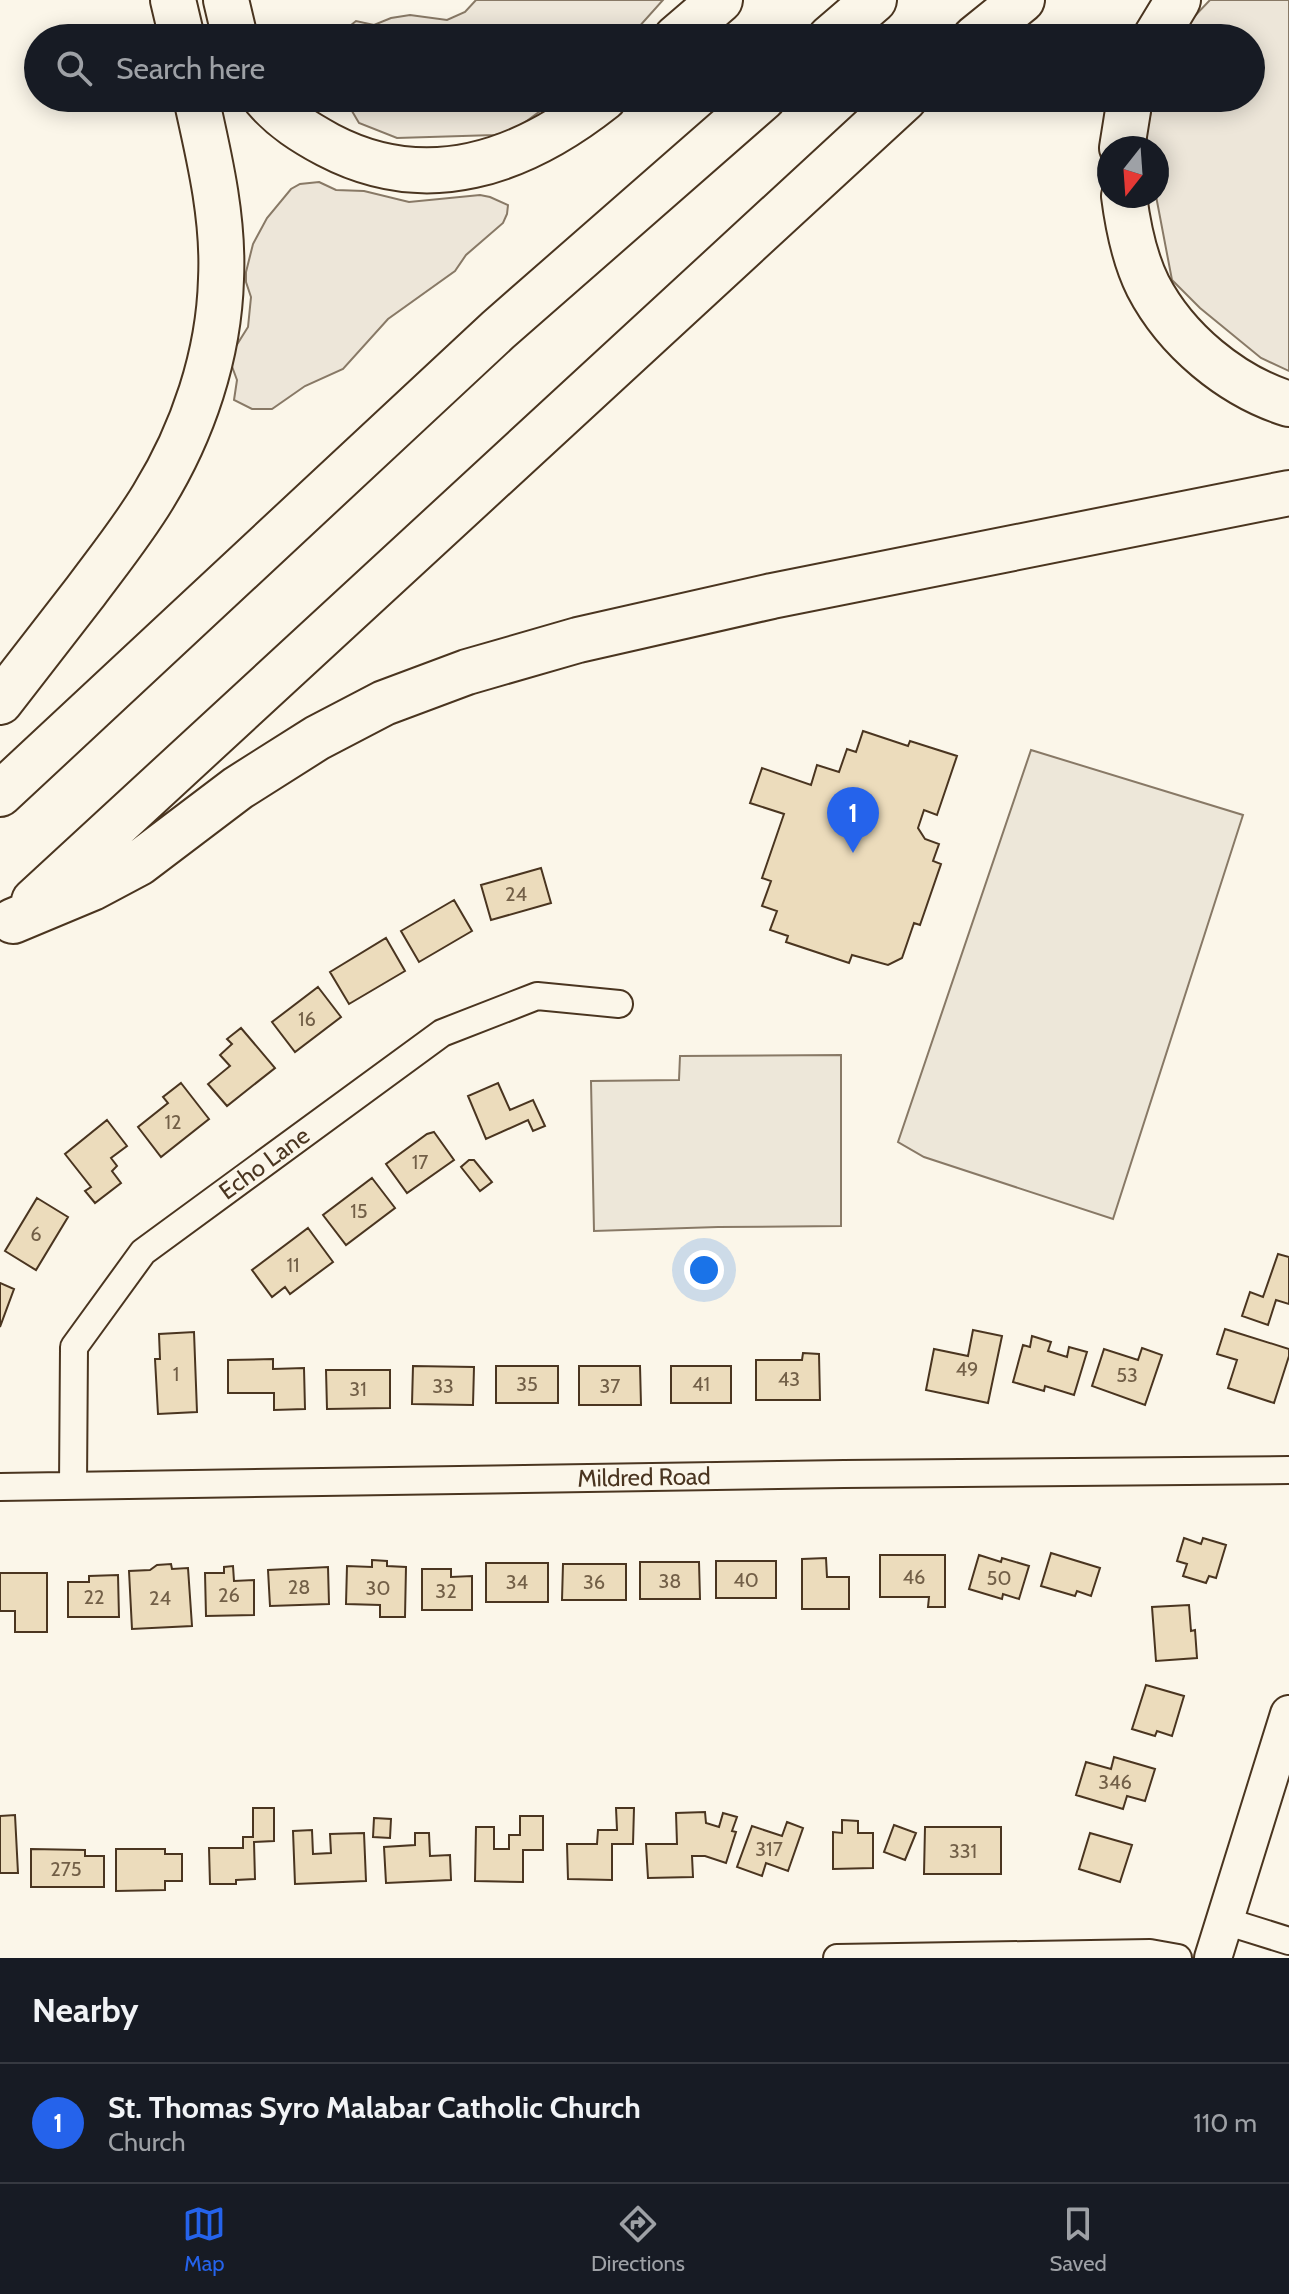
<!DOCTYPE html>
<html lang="en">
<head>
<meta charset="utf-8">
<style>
  body { margin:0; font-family:Cabin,sans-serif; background:#20242c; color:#f1f3f6 }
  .compass { position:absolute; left:1097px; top:136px; width:72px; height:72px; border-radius:50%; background:#171b24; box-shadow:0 4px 20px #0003; rotate:197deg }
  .you { position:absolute; left:704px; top:1270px; width:28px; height:28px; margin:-20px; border:6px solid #fff; border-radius:50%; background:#1a73e8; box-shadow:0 0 0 12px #1a73e833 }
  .badge { display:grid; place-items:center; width:52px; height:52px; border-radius:50%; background:#2563eb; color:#fff; font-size:26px; font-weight:700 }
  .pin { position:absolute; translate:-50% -66px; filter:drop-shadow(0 2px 4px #0008) }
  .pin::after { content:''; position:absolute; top:42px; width:28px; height:24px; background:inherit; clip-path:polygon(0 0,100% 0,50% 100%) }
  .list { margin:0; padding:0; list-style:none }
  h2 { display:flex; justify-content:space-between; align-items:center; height:104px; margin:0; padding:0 32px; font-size:34px }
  h2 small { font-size:26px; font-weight:400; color:#9ea1a6 }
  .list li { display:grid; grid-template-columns:52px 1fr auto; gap:24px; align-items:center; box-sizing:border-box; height:120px; padding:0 32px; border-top:2px solid #363941 }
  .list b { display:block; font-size:30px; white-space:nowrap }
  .list p { margin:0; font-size:26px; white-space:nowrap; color:#9ea1a6 }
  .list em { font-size:26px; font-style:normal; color:#9ea1a6 }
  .icon { flex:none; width:44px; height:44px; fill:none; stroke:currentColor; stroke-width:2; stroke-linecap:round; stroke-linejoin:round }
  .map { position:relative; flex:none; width:1289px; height:1958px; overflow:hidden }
  .search { position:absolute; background:#171b24; box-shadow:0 4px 20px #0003; left:24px; right:24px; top:24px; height:88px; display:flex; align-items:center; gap:20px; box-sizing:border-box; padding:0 28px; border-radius:44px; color:#9ea1a6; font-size:30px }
  .sheet { height:224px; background:#171b24 }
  nav { display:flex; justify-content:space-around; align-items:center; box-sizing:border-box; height:112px; border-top:2px solid #363941; background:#171b24; font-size:22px; color:#9ea1a6 }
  nav a { display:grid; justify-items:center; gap:4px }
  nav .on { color:#2563eb }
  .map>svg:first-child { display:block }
  .green { fill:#ede6d9; stroke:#887966; stroke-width:2 }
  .parking { fill:#ede7d9; stroke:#887966; stroke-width:2 }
  .building { fill:#ecdcbc; stroke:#4a3520; stroke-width:2 }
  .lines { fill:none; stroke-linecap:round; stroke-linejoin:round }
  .minor-casing { stroke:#4a3520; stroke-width:30 }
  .secondary-casing { stroke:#4a3520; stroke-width:40 }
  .motorway-casing { stroke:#4a3520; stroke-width:48 }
  .minor { stroke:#fbf6e9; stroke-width:26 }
  .secondary { stroke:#fbf6e9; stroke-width:36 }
  .motorway { stroke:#fbf6e9; stroke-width:44 }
  .labels { text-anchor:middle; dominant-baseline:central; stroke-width:6; stroke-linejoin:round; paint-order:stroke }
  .number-label { font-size:20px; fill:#725f47 }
  .street-label { font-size:24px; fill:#4a3520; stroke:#fbf6e9 }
</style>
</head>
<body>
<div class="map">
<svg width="1289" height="1958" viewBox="0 0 1289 1958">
  <rect width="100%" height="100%" fill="#fbf6e9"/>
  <path class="green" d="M 476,0 L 663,0 L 629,38 L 339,38 L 341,33 L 356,21 L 374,25 L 391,18 L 410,15 L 447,20 L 465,12 Z
    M 1210,0 L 1289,0 L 1289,371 L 1261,358 L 1200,308 L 1172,280 L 1156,196 L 1157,148 L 1147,148 L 1147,130 L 1154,98 L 1251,98 L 1251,38 L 1179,38 L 1188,23 Z
    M 348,98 L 558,98 L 513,131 L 495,135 L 397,138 L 359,123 L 349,106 Z
    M 319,182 L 336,190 L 364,191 L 409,202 L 480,195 L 490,197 L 508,205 L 507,214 L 503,223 L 466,255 L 455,271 L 388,319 L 343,369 L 305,386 L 272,409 L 252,409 L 234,400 L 237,380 L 230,361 L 233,351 L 248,327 L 251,297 L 246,282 L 246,272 L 253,244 L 267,218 L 291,189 L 300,184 Z"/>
  <path class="parking" d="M 1031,750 L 1243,815 L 1113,1219 L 924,1157 L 898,1142 Z
    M 841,1055 L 841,1226 L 718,1227 L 594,1231 L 591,1081 L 679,1080 L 680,1056 Z"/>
  <path class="building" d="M 863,731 L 908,746 L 910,741 L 957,756 L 937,815 L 924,810 L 918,828 L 925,839 L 939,844 L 933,861 L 941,864 L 920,925 L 914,923 L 902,958 L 888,965 L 852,955 L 849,963 L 786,942 L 788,936 L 770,930 L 777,911 L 762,906 L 771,881 L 762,878 L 784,814 L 750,803 L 762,768 L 811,785 L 817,765 L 839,772 L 847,749 L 856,752 Z
    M 541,868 L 551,903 L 491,920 L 481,885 Z
    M 454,900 L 472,931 L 419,962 L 401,931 Z
    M 386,938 L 405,971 L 349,1004 L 330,972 Z
    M 318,987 L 341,1017 L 295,1052 L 272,1022 Z
    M 241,1028 L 275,1068 L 227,1106 L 208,1084 L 230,1066 L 220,1055 L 232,1044 L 227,1039 Z
    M 181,1083 L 209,1119 L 161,1157 L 138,1127 L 168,1103 L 163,1097 Z
    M 498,1083 L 510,1110 L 533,1100 L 545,1126 L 533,1131 L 528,1120 L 486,1139 L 468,1096 Z
    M 107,1120 L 127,1146 L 111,1158 L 117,1166 L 112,1171 L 121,1183 L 95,1203 L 85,1191 L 91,1187 L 65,1154 Z
    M 434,1132 L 454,1160 L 407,1193 L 386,1164 L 427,1134 Z
    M 469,1160 L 474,1160 L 492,1182 L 480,1191 L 461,1167 Z
    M 372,1178 L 395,1208 L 346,1245 L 323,1215 Z
    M 37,1198 L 68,1217 L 36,1270 L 5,1251 Z
    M 308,1228 L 333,1262 L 290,1294 L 285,1287 L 272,1297 L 252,1270 Z
    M 1278,1254 L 1289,1257 L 1289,1304 L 1276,1300 L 1268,1325 L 1242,1316 L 1250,1292 L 1263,1297 Z
    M 0,1283 L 14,1289 L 0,1327 Z
    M 1225,1329 L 1289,1349 L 1289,1356 L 1274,1403 L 1228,1388 L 1237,1360 L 1217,1354 Z
    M 973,1330 L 1002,1336 L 988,1403 L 926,1390 L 934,1349 L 968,1356 Z
    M 194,1332 L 197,1412 L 158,1414 L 155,1359 L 160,1359 L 159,1334 Z
    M 1032,1336 L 1051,1342 L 1048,1351 L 1067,1357 L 1069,1347 L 1087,1352 L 1074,1395 L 1045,1386 L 1044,1391 L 1013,1382 L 1023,1345 L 1030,1347 Z
    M 1142,1348 L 1162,1355 L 1145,1405 L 1092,1386 L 1104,1349 L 1138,1360 Z
    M 803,1353 L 819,1354 L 820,1400 L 756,1400 L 756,1360 L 802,1360 Z
    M 273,1359 L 273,1369 L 304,1368 L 305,1409 L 274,1410 L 274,1393 L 228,1393 L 228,1360 Z
    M 413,1366 L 474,1367 L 473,1405 L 412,1404 Z
    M 496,1366 L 558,1366 L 558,1403 L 496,1403 Z
    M 579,1366 L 640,1366 L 641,1405 L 579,1405 Z
    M 671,1366 L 731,1366 L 731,1403 L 671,1403 Z
    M 326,1370 L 390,1370 L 390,1408 L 327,1409 Z
    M 1184,1538 L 1201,1544 L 1203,1538 L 1226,1545 L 1216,1578 L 1209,1576 L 1206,1583 L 1183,1576 L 1187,1564 L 1177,1561 Z
    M 1051,1553 L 1100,1568 L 1091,1596 L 1077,1591 L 1075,1596 L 1041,1586 Z
    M 880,1555 L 945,1555 L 945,1607 L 928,1607 L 929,1597 L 880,1597 Z
    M 979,1555 L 1001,1562 L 1002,1558 L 1029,1566 L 1019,1599 L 1003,1594 L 1002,1599 L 969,1589 Z
    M 826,1558 L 827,1577 L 849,1577 L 849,1609 L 802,1609 L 802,1559 Z
    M 372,1560 L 387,1561 L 387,1566 L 406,1567 L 405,1617 L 380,1617 L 380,1605 L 346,1604 L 347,1566 L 372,1567 Z
    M 716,1561 L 776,1561 L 776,1598 L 716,1598 Z
    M 640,1562 L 699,1562 L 700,1599 L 640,1599 Z
    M 486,1563 L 548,1563 L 548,1602 L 486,1602 Z
    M 171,1564 L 172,1569 L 188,1568 L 192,1626 L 132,1629 L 129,1571 L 150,1570 L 157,1565 Z
    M 563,1564 L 626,1564 L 626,1600 L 562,1600 Z
    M 233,1566 L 234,1581 L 254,1580 L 254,1615 L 206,1616 L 205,1573 L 224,1573 L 224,1567 Z
    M 328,1567 L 329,1604 L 270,1606 L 268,1570 Z
    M 422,1569 L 451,1569 L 451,1577 L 472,1576 L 472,1610 L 422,1610 Z
    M 0,1573 L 47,1573 L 47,1632 L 15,1632 L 15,1611 L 0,1611 Z
    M 118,1575 L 119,1617 L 68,1617 L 68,1582 L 89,1582 L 89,1576 Z
    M 1189,1605 L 1191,1631 L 1195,1630 L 1197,1658 L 1156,1661 L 1152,1607 Z
    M 1146,1685 L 1184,1696 L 1172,1736 L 1157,1731 L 1155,1736 L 1132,1729 Z
    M 1114,1757 L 1155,1769 L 1145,1801 L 1127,1796 L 1123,1809 L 1076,1795 L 1086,1762 L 1111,1769 Z
    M 253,1808 L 274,1808 L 274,1841 L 254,1842 L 255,1879 L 236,1880 L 236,1884 L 210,1884 L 209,1848 L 243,1848 L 243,1837 L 253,1837 Z
    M 616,1808 L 634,1808 L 633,1844 L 612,1844 L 612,1880 L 568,1879 L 567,1844 L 597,1844 L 598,1830 L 617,1830 Z
    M 705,1812 L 706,1823 L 719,1827 L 723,1813 L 737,1817 L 732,1831 L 736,1832 L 726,1863 L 705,1856 L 692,1856 L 693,1877 L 648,1878 L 646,1844 L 677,1844 L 676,1813 Z
    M 15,1815 L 18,1873 L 0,1873 L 0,1816 Z
    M 520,1816 L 543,1816 L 543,1850 L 523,1850 L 523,1882 L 475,1881 L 476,1827 L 494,1827 L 494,1849 L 509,1849 L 509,1835 L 520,1835 Z
    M 374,1818 L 391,1819 L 390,1838 L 373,1837 Z
    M 842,1820 L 858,1821 L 858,1833 L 873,1833 L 873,1868 L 833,1869 L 833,1832 L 842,1833 Z
    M 787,1822 L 803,1828 L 788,1871 L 766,1863 L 762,1876 L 737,1867 L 752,1826 L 782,1836 Z
    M 894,1825 L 916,1833 L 905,1860 L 884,1852 Z
    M 925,1827 L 1001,1827 L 1001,1874 L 924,1874 Z
    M 312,1830 L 313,1854 L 331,1853 L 330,1834 L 364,1833 L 366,1881 L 295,1884 L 293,1831 Z
    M 415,1833 L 429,1833 L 430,1856 L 450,1855 L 451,1880 L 386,1883 L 384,1847 L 415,1845 Z
    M 1090,1833 L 1132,1845 L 1120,1882 L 1079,1869 Z
    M 31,1849 L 85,1850 L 85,1856 L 104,1856 L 104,1887 L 31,1887 Z
    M 116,1849 L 165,1849 L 165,1854 L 182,1854 L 182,1881 L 165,1881 L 165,1890 L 116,1891 Z"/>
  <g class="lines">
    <defs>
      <path id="minor" d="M 73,1485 L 74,1347 L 143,1252 L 442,1033 L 537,996 L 619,1004
        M 0,1487 L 844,1474 L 1289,1470
        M 1225,1921 L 1289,1941
        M 837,1958 L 1150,1953 L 1178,1958"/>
      <path id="secondary" d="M 1213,1958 L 1289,1714"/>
      <path id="motorway" d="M 173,0 L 182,38
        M 226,0 L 235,38
        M 676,38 L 720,0
        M 830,38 L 874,0
        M 975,38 L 1022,0
        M 1155,38 L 1178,0
        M 265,98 C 283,119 304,132 328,145 C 427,197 522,163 604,98
        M 1122,148 L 1130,98
        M 1124,196 C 1128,227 1134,258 1148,286 C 1176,340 1231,386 1289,404
        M 0,702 C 29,665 57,628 86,591 C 109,560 133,530 153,497 C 193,432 219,355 221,279 C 224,218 209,156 196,98
        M 0,794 L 498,330 L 763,98
        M 34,901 L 905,98
        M 13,921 L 92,888 L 139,863 L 238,788 L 317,738 L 384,703 L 467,672 L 578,640 L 772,596 L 1289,493"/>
    </defs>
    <use href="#minor" class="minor-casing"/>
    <use href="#secondary" class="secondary-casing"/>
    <use href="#motorway" class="motorway-casing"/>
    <use href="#minor" class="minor"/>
    <use href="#secondary" class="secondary"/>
    <use href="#motorway" class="motorway"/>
  </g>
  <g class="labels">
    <g class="number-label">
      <text x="516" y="894">24</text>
      <text x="307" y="1019">16</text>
      <text x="173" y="1122">12</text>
      <text x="420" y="1162">17</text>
      <text x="359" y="1211">15</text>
      <text x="36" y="1234">6</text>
      <text x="293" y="1265">11</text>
      <text x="967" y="1369">49</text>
      <text x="176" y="1374">1</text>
      <text x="1127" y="1375">53</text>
      <text x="789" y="1379">43</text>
      <text x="527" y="1384">35</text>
      <text x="701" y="1384">41</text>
      <text x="443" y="1386">33</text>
      <text x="610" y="1386">37</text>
      <text x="358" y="1389">31</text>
      <text x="914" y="1577">46</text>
      <text x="999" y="1578">50</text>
      <text x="746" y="1580">40</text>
      <text x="670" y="1581">38</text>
      <text x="517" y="1582">34</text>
      <text x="594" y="1582">36</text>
      <text x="299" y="1587">28</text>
      <text x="378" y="1588">30</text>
      <text x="446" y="1591">32</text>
      <text x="229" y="1595">26</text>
      <text x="94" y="1597">22</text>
      <text x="160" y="1598">24</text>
      <text x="1115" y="1782">346</text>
      <text x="769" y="1849">317</text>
      <text x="963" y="1851">331</text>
      <text x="66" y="1869">275</text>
    </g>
    <g class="street-label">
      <text transform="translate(264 1163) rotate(-36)">Echo Lane</text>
      <text transform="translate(644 1477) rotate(-1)">Mildred Road</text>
    </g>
  </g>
</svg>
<svg class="compass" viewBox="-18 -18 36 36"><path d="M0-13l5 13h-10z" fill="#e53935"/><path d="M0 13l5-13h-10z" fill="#9ea1a6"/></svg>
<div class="you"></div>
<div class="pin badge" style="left:853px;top:853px">1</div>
<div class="search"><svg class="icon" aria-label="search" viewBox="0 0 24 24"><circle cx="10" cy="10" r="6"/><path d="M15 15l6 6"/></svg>Search here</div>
</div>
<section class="sheet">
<h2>Nearby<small></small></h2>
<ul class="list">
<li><span class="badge">1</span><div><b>St. Thomas Syro Malabar Catholic Church</b><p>Church</p></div><em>110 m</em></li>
</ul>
</section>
<nav>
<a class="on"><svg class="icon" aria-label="map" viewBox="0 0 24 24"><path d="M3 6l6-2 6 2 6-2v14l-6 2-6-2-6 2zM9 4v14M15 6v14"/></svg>Map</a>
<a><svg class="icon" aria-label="directions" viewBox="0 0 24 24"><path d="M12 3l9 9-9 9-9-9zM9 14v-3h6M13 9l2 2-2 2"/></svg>Directions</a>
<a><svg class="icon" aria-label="saved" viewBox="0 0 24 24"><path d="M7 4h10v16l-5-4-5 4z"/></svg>Saved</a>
</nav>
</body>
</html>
